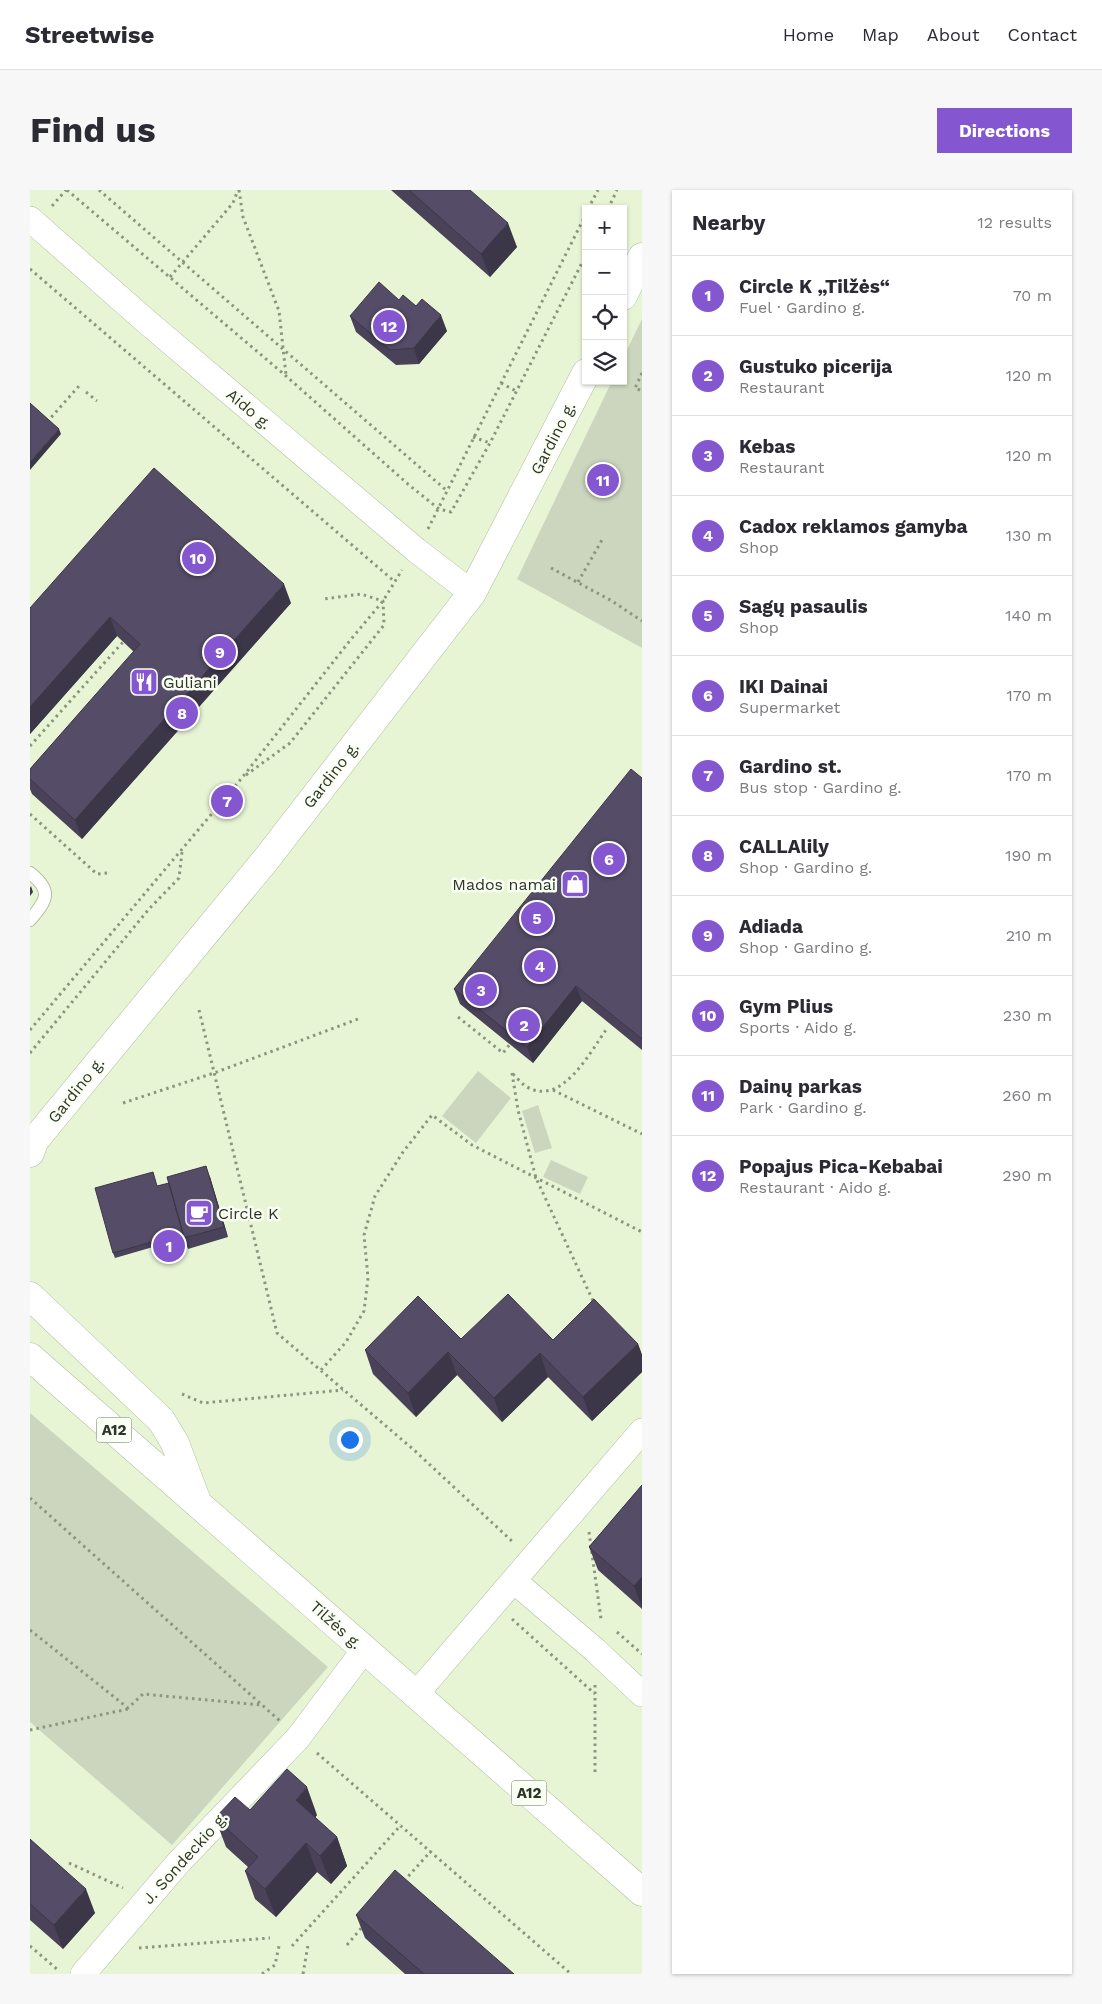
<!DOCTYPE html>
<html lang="en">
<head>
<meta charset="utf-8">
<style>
  body { margin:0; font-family:"Work Sans",sans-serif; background:#f7f7f7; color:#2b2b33 }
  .controls { position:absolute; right:15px; top:15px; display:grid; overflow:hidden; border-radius:0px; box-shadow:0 1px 4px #0004 }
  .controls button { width:45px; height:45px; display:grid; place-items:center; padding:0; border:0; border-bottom:1px solid #e1e1e2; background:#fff; color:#2b2b33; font:25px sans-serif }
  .you { position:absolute; left:319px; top:1249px; width:18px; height:18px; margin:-12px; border:4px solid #fff; border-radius:50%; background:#1a73e8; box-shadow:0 0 0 8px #1a73e833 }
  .badge { display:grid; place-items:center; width:32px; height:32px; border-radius:50%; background:#8456cf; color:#fff; font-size:16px; font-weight:700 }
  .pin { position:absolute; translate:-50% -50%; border:2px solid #fff; box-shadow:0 1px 5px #0006 }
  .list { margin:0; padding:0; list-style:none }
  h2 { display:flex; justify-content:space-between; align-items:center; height:65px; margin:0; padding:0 20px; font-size:21px }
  h2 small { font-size:16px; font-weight:400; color:#7c7c81 }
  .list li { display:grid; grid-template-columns:32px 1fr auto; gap:15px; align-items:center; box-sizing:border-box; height:80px; padding:0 20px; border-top:1px solid #e1e1e2 }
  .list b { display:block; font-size:19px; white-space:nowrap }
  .list p { margin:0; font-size:16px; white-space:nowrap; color:#7c7c81 }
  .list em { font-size:16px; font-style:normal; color:#7c7c81 }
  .icon { flex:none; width:28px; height:28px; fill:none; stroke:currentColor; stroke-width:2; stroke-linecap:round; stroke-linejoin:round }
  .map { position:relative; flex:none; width:612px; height:1784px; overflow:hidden; border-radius:0px }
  header { display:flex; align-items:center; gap:30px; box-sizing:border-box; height:70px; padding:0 25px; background:#fff; border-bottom:1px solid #e1e1e2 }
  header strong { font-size:24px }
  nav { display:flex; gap:28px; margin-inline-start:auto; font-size:18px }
  .intro { display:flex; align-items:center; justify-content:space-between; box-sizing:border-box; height:120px; padding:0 30px }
  h1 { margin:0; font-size:35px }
  .button { padding:12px 22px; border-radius:0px; background:#8456cf; color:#fff; font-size:18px; font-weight:700 }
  main { display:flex; gap:30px; padding:0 30px }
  aside { flex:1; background:#fff; border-radius:0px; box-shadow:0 1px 4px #0004 }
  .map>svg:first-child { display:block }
  .green { fill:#ccd6be }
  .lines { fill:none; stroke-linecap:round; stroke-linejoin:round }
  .service-casing { stroke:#b1bd9e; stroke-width:14 }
  .minor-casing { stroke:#b1bd9e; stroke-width:26 }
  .secondary-casing { stroke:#b1bd9e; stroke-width:29 }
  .trunk-casing { stroke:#b1bd9e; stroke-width:29 }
  .path { stroke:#8c957f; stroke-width:3; stroke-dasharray:2.5 4; stroke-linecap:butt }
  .service { stroke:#fff; stroke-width:12 }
  .minor { stroke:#fff; stroke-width:25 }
  .secondary { stroke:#fff; stroke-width:28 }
  .trunk { stroke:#fff; stroke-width:28 }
  .wall { fill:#494259 }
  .shaded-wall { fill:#3c3649 }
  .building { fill:#554d68; stroke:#3c3649 }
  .labels { text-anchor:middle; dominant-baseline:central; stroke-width:5; stroke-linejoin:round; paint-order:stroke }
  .shield { fill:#f9fff2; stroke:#6c7165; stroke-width:1 }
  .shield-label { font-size:15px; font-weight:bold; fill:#2f3428 }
  .street-label { font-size:16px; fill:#2f3428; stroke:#f9fff2 }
  .poi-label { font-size:16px; fill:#2f3428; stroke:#f9fff2; text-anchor:start }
</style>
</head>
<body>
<header>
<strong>Streetwise</strong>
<nav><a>Home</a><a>Map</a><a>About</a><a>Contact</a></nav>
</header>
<div class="intro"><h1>Find us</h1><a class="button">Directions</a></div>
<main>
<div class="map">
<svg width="612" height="1784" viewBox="0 0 612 1784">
  <rect width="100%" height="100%" fill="#e8f5d5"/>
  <path class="green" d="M 612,129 L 612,458 L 487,389 L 582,191 L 593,191 L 593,168 Z
    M 448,881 L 481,908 L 446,953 L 412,926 Z
    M 508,915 L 522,958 L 505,963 L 492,921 Z
    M 521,970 L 558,987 L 550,1004 L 513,987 Z
    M 0,1223 L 298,1477 L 142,1655 L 0,1532 Z"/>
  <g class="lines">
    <defs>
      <path id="service" d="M 0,683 C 23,701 17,710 0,730"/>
      <path id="minor" d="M 0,29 L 117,132 L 386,360 L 442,403
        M 484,1391 L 565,1460 L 612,1504
        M 386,1504 L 612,1241
        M 53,1784 L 149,1672 L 268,1548 L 334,1460"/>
      <path id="secondary" d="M 593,106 L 612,67
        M 0,956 L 238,667 L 442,403 L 556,183"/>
      <path id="trunk" d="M 0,963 L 4,952
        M 0,1106 L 131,1230 L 145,1253 L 166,1309
        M 0,1167 L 612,1702"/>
    </defs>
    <use href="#service" class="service-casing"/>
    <use href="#minor" class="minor-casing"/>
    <use href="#secondary" class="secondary-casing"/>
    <use href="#trunk" class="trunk-casing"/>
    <path class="path" d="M 37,0 L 256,186 L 379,295 L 409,319 L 421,322 L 460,253 L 556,65
      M 69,0 L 416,300
      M 209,0 L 213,27 L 249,121 L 256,185
      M 22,16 L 36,0
      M 558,19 L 568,0
      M 578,19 L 587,0
      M 0,79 L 364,391
      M 140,87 L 203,13 L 208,0
      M 612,183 L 605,198 L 612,201
      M 471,193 L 486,201
      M 56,202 L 67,211
      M 17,232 L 49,196
      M 443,247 L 460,253
      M 398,339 L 556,24
      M 521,378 L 582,411 L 612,431
      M 548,392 L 572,350
      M 0,556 L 93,452
      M 216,585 L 260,553 L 354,435 L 353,411 L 331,404 L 294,409
      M 0,624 L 67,684 L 77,683
      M 169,820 L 247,1143 L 384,1260 L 484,1353
      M 428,827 L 473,863 L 480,854
      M 0,840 L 211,589 L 322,448 L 353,411 L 372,380
      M 0,863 L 119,719 L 149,688 L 152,662
      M 482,883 L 488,920 L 506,988 L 564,1113
      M 483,884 C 487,888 492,894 497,897 C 532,917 560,862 576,840
      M 523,900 L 612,944
      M 93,913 L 184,883 L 328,829
      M 291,1180 L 316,1152 L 334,1121 L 338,1088 L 334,1045 L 345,1006 L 373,962 L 402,925 L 442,955 L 612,1042
      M 152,1204 L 173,1213 L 313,1200
      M 0,1308 L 250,1531
      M 559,1342 L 571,1429
      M 482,1429 L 565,1504
      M 0,1440 L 98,1518 L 113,1504 L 231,1515
      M 587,1442 L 612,1464
      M 565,1495 L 565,1584
      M 0,1540 L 98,1519
      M 287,1563 L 541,1784
      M 39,1673 L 93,1698
      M 374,1691 L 401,1661
      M 317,1755 L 333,1736
      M 0,1756 L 28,1780
      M 262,1756 L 371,1635
      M 109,1758 L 240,1748
      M 232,1784 L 245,1775 L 249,1756
      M 273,1784 L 278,1755"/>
    <use href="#service" class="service"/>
    <use href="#minor" class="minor"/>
    <use href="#secondary" class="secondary"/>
    <use href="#trunk" class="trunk"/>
  </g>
  <path class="wall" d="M 361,0 L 440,0 L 487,57 L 460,87 Z
    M 369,110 L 386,116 L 417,141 L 389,174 L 366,175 L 326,142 L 320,126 Z
    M 261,413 L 52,649 L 2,604 L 0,599 L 0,579 L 104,462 L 87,446 L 0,544 L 0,418 Z
    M 612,588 L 612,860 L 552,811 L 503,873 L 430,814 L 424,799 Z
    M 180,987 L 198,1047 L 158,1059 L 154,1048 L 85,1068 L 83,1063 L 127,996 Z
    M 431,1149 L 523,1150 L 608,1154 L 612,1165 L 612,1182 L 562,1231 L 518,1187 L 472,1232 L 427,1185 L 386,1227 L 343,1184 L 335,1160 Z
    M 612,1295 L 612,1419 L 568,1380 L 559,1357 Z
    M 220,1620 L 287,1625 L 285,1628 L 307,1647 L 317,1676 L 301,1694 L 287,1682 L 246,1727 L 225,1709 L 215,1681 L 218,1677 L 196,1657 L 185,1628 Z
    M 0,1649 L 65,1723 L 33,1759 L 0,1730 Z
    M 326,1725 L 484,1784 L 375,1784 L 335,1748 Z"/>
  <path class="shaded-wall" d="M 478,33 L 487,57 L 460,87 L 451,64 Z
    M 411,125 L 417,141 L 389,174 L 384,158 Z
    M 29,239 L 31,244 L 0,280 L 0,272 Z
    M 254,394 L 261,413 L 52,649 L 45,630 Z
    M 80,427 L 87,446 L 0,544 L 0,517 Z
    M 1,696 L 3,702 L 0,706 L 0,698 Z
    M 546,796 L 552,811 L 503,873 L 497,857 Z
    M 176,976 L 180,987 L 198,1047 L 194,1037 Z
    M 608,1154 L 612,1165 L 612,1182 L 562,1231 L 553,1207 Z
    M 418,1162 L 427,1185 L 386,1227 L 378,1203 Z
    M 510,1163 L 518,1187 L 472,1232 L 464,1208 Z
    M 612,1387 L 612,1417 L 604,1396 Z
    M 277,1597 L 287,1625 L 276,1638 L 266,1610 Z
    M 307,1647 L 317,1676 L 301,1694 L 290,1666 Z
    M 276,1653 L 287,1682 L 246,1727 L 235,1699 Z
    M 56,1699 L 65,1723 L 33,1759 L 24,1735 Z"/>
  <path class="building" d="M 379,0 L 440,0 L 478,33 L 451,64 Z
    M 349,92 L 369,110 L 373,105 L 386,116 L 392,109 L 411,125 L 384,158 L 360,160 L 320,126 Z
    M 0,213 L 29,239 L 0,272 Z
    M 124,278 L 254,394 L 45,630 L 0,589 L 0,579 L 110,454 L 80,427 L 0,517 L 0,418 Z
    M 601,579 L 612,588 L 612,849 L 546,796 L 497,857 L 424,799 Z
    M 176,976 L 194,1037 L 154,1048 L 137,987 Z
    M 123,982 L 127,996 L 139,993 L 153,1043 L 83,1063 L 65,998 Z
    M 478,1104 L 523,1150 L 564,1109 L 608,1154 L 553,1207 L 510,1163 L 464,1208 L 418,1162 L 378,1203 L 335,1160 L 388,1106 L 431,1149 Z
    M 612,1295 L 612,1387 L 604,1396 L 559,1357 Z
    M 257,1579 L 277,1597 L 266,1610 L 307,1647 L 290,1666 L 276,1653 L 235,1699 L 215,1681 L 228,1667 L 185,1628 L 205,1607 L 220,1620 Z
    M 0,1649 L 56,1699 L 24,1735 L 0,1714 Z
    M 365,1680 L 484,1784 L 394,1784 L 326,1725 Z"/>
  <defs>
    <symbol id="restaurant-square" viewBox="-11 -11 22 22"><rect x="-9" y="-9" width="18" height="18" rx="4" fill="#8456cf" stroke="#f9fff2"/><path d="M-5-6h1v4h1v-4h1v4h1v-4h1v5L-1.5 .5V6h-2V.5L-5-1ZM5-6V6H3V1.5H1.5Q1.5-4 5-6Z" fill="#fff"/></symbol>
    <symbol id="shop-square" viewBox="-11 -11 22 22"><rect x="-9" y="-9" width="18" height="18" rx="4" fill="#8456cf" stroke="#f9fff2"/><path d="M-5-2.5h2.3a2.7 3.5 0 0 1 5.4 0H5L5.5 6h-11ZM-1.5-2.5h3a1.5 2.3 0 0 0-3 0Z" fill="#fff"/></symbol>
    <symbol id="cafe-square" viewBox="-11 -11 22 22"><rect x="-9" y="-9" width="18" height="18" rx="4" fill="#8456cf" stroke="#f9fff2"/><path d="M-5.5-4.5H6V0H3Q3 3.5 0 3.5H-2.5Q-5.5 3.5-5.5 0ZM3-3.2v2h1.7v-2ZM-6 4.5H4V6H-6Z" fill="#fff"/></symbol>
  </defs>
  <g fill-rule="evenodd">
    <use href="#restaurant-square" x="98" y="476" width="32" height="32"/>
    <use href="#shop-square" x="529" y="678" width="32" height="32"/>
    <use href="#cafe-square" x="153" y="1007" width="32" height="32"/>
  </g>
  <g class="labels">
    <g class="shield">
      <rect x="66.5" y="1227.5" width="35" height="25" rx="4"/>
      <rect x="481.5" y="1590.5" width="35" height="25" rx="4"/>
    </g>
    <g class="shield-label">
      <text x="84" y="1240">A12</text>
      <text x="499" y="1603">A12</text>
    </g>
    <g class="street-label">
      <text transform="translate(219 219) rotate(40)">Aido g.</text>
      <text transform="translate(523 248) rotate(-63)">Gardino g.</text>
      <text transform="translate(301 585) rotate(-52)">Gardino g.</text>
      <text transform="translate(46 900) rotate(-51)">Gardino g.</text>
      <text transform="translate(306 1435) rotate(42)">Tilžės g.</text>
      <text transform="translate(155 1668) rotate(-48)">J. Sondeckio g.</text>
    </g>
    <g class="poi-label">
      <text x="133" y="492">Guliani</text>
      <text x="526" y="694" text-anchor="end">Mados namai</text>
      <text x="188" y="1023">Circle K</text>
    </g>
  </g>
</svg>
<div class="controls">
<button>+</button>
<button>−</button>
<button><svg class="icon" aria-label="locate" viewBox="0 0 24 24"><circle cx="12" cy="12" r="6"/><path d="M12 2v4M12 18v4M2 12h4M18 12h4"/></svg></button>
<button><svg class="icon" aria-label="layers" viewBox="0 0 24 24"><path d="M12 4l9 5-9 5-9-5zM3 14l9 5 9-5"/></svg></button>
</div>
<div class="you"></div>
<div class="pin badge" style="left:139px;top:1056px">1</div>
<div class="pin badge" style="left:494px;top:835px">2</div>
<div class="pin badge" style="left:451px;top:800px">3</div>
<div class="pin badge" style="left:510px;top:776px">4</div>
<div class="pin badge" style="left:507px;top:728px">5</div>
<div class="pin badge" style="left:579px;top:669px">6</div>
<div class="pin badge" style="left:197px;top:611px">7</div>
<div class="pin badge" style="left:152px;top:523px">8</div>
<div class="pin badge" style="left:190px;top:462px">9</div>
<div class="pin badge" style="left:168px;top:368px">10</div>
<div class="pin badge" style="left:573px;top:290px">11</div>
<div class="pin badge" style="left:359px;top:136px">12</div>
</div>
<aside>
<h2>Nearby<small>12 results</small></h2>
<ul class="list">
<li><span class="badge">1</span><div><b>Circle K „Tilžės“</b><p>Fuel · Gardino g.</p></div><em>70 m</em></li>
<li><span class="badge">2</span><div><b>Gustuko picerija</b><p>Restaurant</p></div><em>120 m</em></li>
<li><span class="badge">3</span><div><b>Kebas</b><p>Restaurant</p></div><em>120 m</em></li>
<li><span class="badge">4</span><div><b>Cadox reklamos gamyba</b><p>Shop</p></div><em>130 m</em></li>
<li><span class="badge">5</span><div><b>Sagų pasaulis</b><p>Shop</p></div><em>140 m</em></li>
<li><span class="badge">6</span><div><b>IKI Dainai</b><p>Supermarket</p></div><em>170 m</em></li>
<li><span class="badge">7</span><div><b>Gardino st.</b><p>Bus stop · Gardino g.</p></div><em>170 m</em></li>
<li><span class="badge">8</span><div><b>CALLAlily</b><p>Shop · Gardino g.</p></div><em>190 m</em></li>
<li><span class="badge">9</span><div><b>Adiada</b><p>Shop · Gardino g.</p></div><em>210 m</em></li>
<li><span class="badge">10</span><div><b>Gym Plius</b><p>Sports · Aido g.</p></div><em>230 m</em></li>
<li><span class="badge">11</span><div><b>Dainų parkas</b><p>Park · Gardino g.</p></div><em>260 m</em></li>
<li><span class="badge">12</span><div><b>Popajus Pica-Kebabai</b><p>Restaurant · Aido g.</p></div><em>290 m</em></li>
</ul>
</aside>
</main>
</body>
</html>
